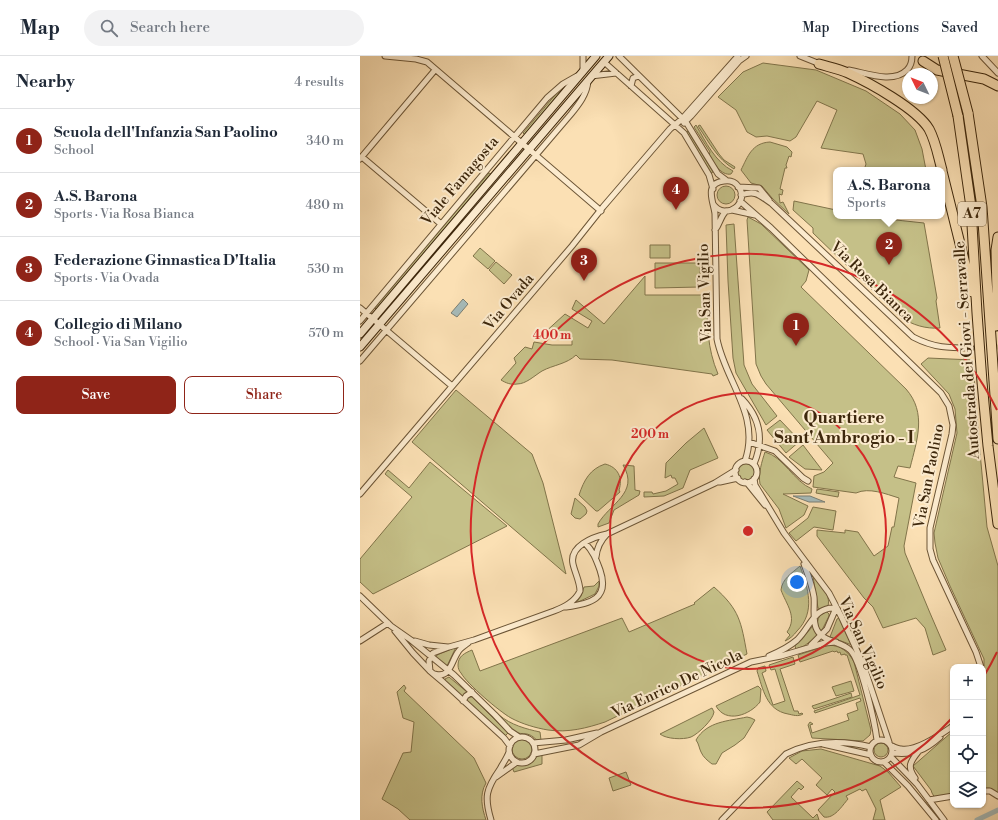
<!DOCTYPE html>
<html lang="en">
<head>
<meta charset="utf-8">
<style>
  body { margin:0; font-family:"Libre Bodoni",serif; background:#f2f2f3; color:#1f2937 }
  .controls { position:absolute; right:12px; bottom:12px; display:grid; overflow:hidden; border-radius:8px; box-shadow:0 1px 3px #0004 }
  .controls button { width:36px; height:36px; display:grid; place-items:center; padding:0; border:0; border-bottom:1px solid #e0e1e3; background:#fff; color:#1f2937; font:20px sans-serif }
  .compass { position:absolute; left:542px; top:12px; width:36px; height:36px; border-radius:50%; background:#fff; box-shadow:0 1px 3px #0004; rotate:313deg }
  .you { position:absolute; left:437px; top:526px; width:14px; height:14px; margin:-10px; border:3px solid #fff; border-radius:50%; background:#1a73e8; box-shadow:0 0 0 6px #1a73e833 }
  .badge { display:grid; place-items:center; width:26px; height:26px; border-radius:50%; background:#8f2418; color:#fff; font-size:13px; font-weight:700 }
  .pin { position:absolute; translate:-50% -33px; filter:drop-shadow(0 1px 2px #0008) }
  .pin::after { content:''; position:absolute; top:21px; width:14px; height:12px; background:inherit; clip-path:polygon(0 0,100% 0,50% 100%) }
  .popup { position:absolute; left:473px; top:111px; width:112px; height:52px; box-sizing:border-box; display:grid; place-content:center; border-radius:8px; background:#fff; filter:drop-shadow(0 1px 3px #0005); font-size:13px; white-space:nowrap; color:#747a83 }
  .popup b { font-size:15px; color:#1f2937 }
  .popup::after { content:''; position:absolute; left:50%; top:100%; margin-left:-8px; border:8px solid transparent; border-top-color:#fff }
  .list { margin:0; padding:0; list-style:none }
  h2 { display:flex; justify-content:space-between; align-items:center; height:52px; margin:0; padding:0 16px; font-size:17px }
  h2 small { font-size:13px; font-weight:400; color:#747a83 }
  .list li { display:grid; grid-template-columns:26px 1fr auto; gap:12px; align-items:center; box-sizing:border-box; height:64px; padding:0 16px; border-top:1px solid #e0e1e3 }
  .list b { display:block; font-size:15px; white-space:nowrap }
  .list p { margin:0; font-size:13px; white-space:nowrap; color:#747a83 }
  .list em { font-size:13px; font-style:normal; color:#747a83 }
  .actions { display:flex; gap:8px; padding:12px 16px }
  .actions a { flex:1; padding:9px 0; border:1px solid #8f2418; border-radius:8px; text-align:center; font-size:14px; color:#8f2418 }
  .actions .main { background:#8f2418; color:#fff }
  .icon { flex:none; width:22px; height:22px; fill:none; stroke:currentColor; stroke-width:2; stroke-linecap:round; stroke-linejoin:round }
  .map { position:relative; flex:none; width:638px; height:764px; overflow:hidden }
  header { display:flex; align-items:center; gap:24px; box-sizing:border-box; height:56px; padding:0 20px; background:#fff; border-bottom:1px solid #e0e1e3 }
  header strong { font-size:19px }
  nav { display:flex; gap:22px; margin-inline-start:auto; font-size:14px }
  .search { width:280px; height:36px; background:#f2f2f3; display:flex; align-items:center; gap:10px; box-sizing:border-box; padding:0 14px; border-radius:22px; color:#747a83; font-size:15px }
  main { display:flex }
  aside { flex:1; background:#fff }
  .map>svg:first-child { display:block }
  .green { fill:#c5c088; stroke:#81744a }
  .water { fill:#a5bab9; stroke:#7b7f74 }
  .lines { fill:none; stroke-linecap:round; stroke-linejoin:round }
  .canal { stroke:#a5bab9; stroke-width:5 }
  .street-tunnel { stroke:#d5bb92; stroke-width:5; stroke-dasharray:5 2.5; stroke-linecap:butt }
  .street-casing { stroke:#6c5536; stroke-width:7 }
  .secondary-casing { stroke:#3d270c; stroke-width:9 }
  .highway-casing { stroke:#3d270c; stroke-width:11 }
  .street { stroke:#fcebce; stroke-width:5 }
  .secondary { stroke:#fcebce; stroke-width:7 }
  .highway { stroke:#fbe0b4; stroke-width:9 }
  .highway-bridge-casing { stroke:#3d270c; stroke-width:11; stroke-linecap:butt }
  .highway-bridge { stroke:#fbe0b4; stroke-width:9 }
  .ring { fill:none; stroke:#d62828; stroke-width:2 }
  .labels { text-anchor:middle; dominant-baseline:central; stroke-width:4; stroke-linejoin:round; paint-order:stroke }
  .shield { fill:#fcebce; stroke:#766246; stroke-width:1 }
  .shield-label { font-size:14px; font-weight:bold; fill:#3d270c }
  .street-label { font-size:15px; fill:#3d270c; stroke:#fcebce }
  .quarter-label { font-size:17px; font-weight:bold; fill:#3d270c; stroke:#fcebce }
  .centre { fill:#d62828; stroke:#fcebce; stroke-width:2 }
  .ring-label { font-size:12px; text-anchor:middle; font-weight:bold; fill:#d62828; stroke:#fcebce; stroke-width:4; stroke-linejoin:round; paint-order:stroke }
</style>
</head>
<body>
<header>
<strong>Map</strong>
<div class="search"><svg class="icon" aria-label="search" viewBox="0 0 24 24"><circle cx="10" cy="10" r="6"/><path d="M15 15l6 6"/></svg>Search here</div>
<nav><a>Map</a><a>Directions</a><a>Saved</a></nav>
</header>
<main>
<aside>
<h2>Nearby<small>4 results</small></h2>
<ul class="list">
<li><span class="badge">1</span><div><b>Scuola dell'Infanzia San Paolino</b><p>School</p></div><em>340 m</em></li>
<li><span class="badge">2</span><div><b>A.S. Barona</b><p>Sports · Via Rosa Bianca</p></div><em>480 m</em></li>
<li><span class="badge">3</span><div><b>Federazione Ginnastica D'Italia</b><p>Sports · Via Ovada</p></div><em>530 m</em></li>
<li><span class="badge">4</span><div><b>Collegio di Milano</b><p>School · Via San Vigilio</p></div><em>570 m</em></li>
</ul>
<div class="actions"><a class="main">Save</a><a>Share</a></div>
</aside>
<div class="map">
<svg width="638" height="764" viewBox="0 0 638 764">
  <rect width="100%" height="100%" fill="#fbe0b4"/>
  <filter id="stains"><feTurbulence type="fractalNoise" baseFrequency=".005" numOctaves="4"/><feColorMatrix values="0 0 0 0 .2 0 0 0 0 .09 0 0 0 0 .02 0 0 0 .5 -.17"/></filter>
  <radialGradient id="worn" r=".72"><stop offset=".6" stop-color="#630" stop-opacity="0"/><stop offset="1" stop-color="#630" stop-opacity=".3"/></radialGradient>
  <path class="green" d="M 403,7 L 456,14 L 506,35 L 540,58 L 555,74 L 562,93 L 566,114 L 516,113 L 516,114 L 504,114 L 506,108 L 503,98 L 461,92 L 477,54 L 457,45 L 436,81 L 430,85 L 407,80 L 396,81 L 387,76 L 376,54 L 358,41 L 383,16 Z
    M 207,28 L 165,79 L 163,77 L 201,32 Z
    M 336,69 C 346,86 355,106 373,115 L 371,118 C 361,120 354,107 349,99 L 350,96 L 334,71 Z
    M 340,69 L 359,98 L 364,104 L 375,111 L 374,113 C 357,103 349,86 338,70 Z
    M 328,75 L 353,116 L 351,117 L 326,77 Z
    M 410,86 L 427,91 L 432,96 L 431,101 L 429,100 L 426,109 L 427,112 L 425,112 L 420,133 L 423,134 L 422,139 L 419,138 L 420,147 L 423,146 L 429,158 L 412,142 L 402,130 L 391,127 L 381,114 C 388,100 392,87 410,86 Z
    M 129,117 L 131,118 L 17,254 L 14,251 Z
    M357 139a9 9 0 1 1 18 0a9 9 0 1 1-18 0Z
    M 434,145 L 476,154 L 476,160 C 505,160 535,164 564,167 L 577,242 L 576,245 L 580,272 C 565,273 553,269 540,261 L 453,177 L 453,172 L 433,154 Z
    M 388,161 L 401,168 L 449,214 L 446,225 L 441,231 L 546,333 C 567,357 557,384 550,412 L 538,410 L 534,421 L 556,427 L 544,490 L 545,497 L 570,557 L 586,594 L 573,599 L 565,572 L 556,562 L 523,572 L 513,551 L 504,542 L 457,480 L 457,474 L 485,477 L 485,474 L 498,476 L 514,500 L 528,490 L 532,471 L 534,471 L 539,442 C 526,438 509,431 496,437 L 453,431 L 454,420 L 464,416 L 473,407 L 406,328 L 401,320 L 396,308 L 387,164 Z
    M 374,168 L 384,309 L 392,328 L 417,360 L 406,369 L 376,317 L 373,302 L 368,225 L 366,169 Z
    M 290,189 L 310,189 L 310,202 L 290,202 Z
    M 120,192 L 135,205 L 128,213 L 113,200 Z
    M 136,206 L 152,219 L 144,228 L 129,214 Z
    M 295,207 L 340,207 L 340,231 L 295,232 Z
    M 285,220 L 285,239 L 347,239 C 347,268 347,292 358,318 L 353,320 L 352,318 L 252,304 L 220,303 L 216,299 C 207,308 193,309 182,315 C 174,320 166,328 157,328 C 151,329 146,327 141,324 L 156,307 L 154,302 L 165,291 L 172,293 L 174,286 L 192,289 L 212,289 L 212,284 L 182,279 L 205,258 L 228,272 L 232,265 L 212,253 L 216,244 L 244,268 Z
    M 568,302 L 613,304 L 618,375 L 627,471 L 638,510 L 638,737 L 629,732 L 623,733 L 624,603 L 590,530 L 578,502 L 575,487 L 574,477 L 597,377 L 595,353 L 589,338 L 561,308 Z
    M 96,334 L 172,398 L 183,427 L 206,518 L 52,386 Z
    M 420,364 L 440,385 L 426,397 L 407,374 Z
    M 344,372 L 358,402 L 330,414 L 323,432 L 304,440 L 284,441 L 284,436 L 292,436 L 293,438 L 306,435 L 318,428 L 315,422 L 312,422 L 311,419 L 305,422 L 306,407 L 326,387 Z
    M 443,389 L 462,414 L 445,413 L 429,401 Z
    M 405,396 C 424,401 433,425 452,433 L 451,437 L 423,438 L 448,450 L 444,459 L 426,472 L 419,453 L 400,428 C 398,418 402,405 405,396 Z
    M 70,406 L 147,470 L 13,538 L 0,526 L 0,503 L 52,441 L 25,418 L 28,414 L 49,432 Z
    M377 416a9 9 0 1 1 18 0a9 9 0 1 1-18 0Z
    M 245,408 C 258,411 263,422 259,434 L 260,436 L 238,455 L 236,455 L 219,439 C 224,424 230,413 245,408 Z
    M 263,409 L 274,410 L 275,434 L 280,435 L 279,439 L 254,454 L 249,467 L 238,471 L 238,468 C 249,448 280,437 263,409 Z
    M 457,433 L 479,436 L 478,441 L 456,437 Z
    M 215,442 L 225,451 L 227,455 L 226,458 L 220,463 L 215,462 L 211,458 Z
    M 453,451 L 476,455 L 473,474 L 454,471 L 436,485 L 429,477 L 448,462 Z
    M 440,510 C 448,532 456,556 437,575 C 434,579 430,583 425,585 L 430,579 L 427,576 C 438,561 426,548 421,534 C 422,523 432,517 440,510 Z
    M 453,520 C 460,528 471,539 468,550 L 460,553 L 458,552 Z
    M 239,525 L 239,530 L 235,538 L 216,547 L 221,540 L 224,531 L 234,530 Z
    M 354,531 C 380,554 381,566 387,598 L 245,666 C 227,672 208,677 188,674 C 176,672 162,668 151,662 C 140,656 107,628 101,617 C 99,615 98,612 98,609 C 98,600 105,597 112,594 L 120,615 L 262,562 L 269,576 L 335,548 L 334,547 Z
    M 467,556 L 469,558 L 469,560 L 462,574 L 460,575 C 455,567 458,557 467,556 Z
    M 479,562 L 492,589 L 470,581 L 477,563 Z
    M 453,570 L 458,580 L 444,590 L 436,593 L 435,590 Z
    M 469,589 C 481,590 488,595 494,606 L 511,674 L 510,679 L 503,685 L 452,682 L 448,669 L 450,666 L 453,668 L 450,669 L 452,677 L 489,664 L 487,658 L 498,654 L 496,647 L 501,645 L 500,642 L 455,657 L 454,655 L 500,639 L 487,599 L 485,599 L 485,598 L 481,599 L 480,596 L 478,597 L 477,595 L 474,596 L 473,595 L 440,606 L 438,599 Z
    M 96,591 L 87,610 L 76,602 L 76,600 L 79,598 Z
    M 433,601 L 435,608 L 420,613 L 434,655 L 438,655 L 439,658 L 442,657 L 443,658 C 438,661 433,659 428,658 C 406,654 403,633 397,615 L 398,612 L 405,610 L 406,615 L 402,617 L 413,649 L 425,645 L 415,613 L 411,614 L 409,609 Z
    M 89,621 L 107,636 L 102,641 L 85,625 L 85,623 Z
    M 491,625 L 494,635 L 476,640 L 472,631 Z
    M 44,629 L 46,632 L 44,635 L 114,702 L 126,727 C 119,739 122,752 126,764 L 50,764 L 38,753 L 22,743 L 43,697 L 51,696 L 54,666 L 43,662 L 37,636 Z
    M 398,630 L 401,633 L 400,646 C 390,659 366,668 356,650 Z
    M 491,637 L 492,641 L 454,653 L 452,650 Z
    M 108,641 L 112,641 L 148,677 L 144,681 L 107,645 Z
    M 352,652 L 354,656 C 353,664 338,678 331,681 C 323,684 306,683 300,678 Z
    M 139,659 C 151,669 166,673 180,676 L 181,684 C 175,685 175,681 170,679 C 166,677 162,678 157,677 C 150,676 143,665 139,659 Z
    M 387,661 L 391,662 L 395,664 L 384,682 L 375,689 L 362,697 L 356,708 L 352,708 C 348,705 343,701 341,696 C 339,692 339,688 336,684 C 347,665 369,665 387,661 Z
    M 593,675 L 593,738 L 575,742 L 572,737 L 571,734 L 553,710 Z
    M152 693a10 10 0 1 1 20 0a10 10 0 1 1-20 0Z
    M514 694a7 7 0 1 1 14 0a7 7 0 1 1-14 0Z
    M 461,693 L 520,710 L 528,716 L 541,731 L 520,744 L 525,764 L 513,764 L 516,753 L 506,733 L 502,735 L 500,733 L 486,740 L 488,743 C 482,750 474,763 464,761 L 458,754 L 475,736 L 472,733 L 467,739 L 456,729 L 462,722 L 442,703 L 436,708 L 429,702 L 442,695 Z
    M 182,698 L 182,708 L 154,716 L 152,711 C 160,706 161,710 168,707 C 174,705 176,700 182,698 Z
    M 266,716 L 271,729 L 253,735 L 249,722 Z
    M 437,725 L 444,731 L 441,734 L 439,732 L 431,741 L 453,762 L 457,758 L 459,764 L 413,764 L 407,756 Z"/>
  <path class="water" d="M 103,243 L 108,248 L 97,261 L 91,257 Z
    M 433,440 L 450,440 L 465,446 L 449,446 Z"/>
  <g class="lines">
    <path class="canal" d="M 617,764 L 638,754"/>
    <path class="street-tunnel" d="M 611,292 L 638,291"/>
    <defs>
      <path id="street" d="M 25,0 L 56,3 L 67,6 L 241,155
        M 259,0 L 326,66 L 358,118 L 366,124
        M 440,0 L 460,8
        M 622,0 L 638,17
        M 244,6 L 324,77 L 349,119 L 353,133
        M 489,14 C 506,17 533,28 547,14 C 551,10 552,6 552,0
        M 223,15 L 223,0
        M 231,20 L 256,17
        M 271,30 L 273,22 L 279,20
        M 324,67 L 331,60 L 379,5 L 386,0
        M 2,101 L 81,168
        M 0,103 L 75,14
        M 378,131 L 399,132 L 409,144
        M 381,139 C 396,134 399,139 411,147 L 553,281 C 574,292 589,292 611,292
        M 380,145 L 411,172 L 581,337 L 589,350 L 593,369 L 592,378 L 570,472 L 570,493 L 573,504 L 616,596 L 621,611
        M 353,148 C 366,166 391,146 378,130 C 375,126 370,124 364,125 C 343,127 354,147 355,158 L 357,283 C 365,325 401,359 385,405
        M 372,154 L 395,159
        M 355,174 C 360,168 360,161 366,155
        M 0,252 L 92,330
        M 0,265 L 187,42 L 203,28 L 217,20
        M 0,305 L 211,58 C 219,48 227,38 228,25
        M 382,343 C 401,363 404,384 394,408
        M 389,386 L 415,395 L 443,422 L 448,425
        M375 416a11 11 0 1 1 22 0a11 11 0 1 1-22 0Z
        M 394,423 L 395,429 L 424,477 L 469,537 L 482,562 L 503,608 L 529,686
        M 360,426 L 378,422
        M 385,426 L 388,428 L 405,449
        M 0,438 L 212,190 L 243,151 L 310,73 L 322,63 L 378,0
        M 236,501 C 237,491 240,485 247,478 L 355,427 L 376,414
        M 444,508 C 448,519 452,529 454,541 C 455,550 452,566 457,574 C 463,586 481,585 490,594 C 501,604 515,668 517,684
        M 0,540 L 31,570 L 51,584 L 94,619 L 135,659 L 150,675 L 159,681
        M 206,551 C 230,548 250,543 240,514 C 236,503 233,495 225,487
        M 35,575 L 53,597 L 70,615 L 83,626 L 144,682 L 150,690
        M 0,585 L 28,567
        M 55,585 L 69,589 L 88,591
        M 451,589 L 467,573 L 476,552
        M 409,600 C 419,596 429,591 437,584 C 450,572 454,550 476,552
        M 70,615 L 69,605 L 73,597 L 89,591 L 114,584 L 194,555 C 204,551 215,546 220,535 C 220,526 215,517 213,508 C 209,490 233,481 247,478
        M 75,618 C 90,623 91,606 98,596 C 100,592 104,590 108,587
        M 103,645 L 106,640 L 112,636
        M149 694a13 13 0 1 1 26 0a13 13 0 1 1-26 0Z
        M510 695a11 11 0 1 1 22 0a11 11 0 1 1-22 0Z
        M 173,687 L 206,684 L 237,677
        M 463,688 L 511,699
        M 532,690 C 534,691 538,693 541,693 C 556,696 581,678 593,670
        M 533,697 C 554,699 564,695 580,681
        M 174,698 L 219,689 L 241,676 L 391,606 L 421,600 L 465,587 L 476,586
        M 531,701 L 557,728 L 584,764
        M 524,706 L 548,730 L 576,764
        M 136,721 L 157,706
        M 555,722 C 547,711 550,706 558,696
        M 623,735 L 630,735 L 638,740
        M 569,744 L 593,740
        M 131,764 C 124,741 126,733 140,713 C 143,707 147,702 149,696
        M 362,764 L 426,698 C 452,685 482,684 511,691"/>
      <path id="secondary" d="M 0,278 L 236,0
        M 0,291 L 249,0"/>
      <path id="highway" d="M 563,5 L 577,14 L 624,23 L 638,30
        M 459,8 C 469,11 479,13 488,17 C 510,27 557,53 569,73 C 576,86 578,100 582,114
        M 608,57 L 622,151 L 638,383
        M 598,60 L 611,151 L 617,257 L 622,326 L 628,390 L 638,468
        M 582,115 L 612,236
        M 636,270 L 637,236 L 636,194 L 638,181"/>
    </defs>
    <use href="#street" class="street-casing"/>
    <use href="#secondary" class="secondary-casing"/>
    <use href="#highway" class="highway-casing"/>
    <use href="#street" class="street"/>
    <use href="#secondary" class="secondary"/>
    <use href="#highway" class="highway"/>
    <defs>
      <path id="highway-bridge" d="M 583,0 L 598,60
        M 593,0 L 608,57"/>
    </defs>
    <use href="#highway-bridge" class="highway-bridge-casing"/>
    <use href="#highway-bridge" class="highway-bridge"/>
  </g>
  <g class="ring">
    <circle cx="388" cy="475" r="138"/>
    <path d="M637 596A277 277 0 0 1 624 620M592 662A277 277 0 1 1 637 354"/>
  </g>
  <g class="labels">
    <rect class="shield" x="598" y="146" width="28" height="24" rx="3"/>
    <g class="shield-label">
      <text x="612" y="158">A7</text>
    </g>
    <g class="street-label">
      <text transform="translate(100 125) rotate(-50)">Viale Famagosta</text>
      <text transform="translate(512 226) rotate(44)">Via Rosa Bianca</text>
      <text transform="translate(345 237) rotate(-92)">Via San Vigilio</text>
      <text transform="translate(149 246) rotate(-50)">Via Ovada</text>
      <text transform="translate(607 294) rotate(-94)">Autostrada dei Giovi - Serravalle</text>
      <text transform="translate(569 420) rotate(-79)">Via San Paolino</text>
      <text transform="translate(503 587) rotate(66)">Via San Vigilio</text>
      <text transform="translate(317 628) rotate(-25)">Via Enrico De Nicola</text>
    </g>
    <g class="quarter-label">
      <text x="484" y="362">Quartiere<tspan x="484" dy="20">Sant'Ambrogio - I</tspan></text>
    </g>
  </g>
  <circle cx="388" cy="475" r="6" class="centre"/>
  <g class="ring-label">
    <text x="192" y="283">400 m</text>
    <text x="290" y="382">200 m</text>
  </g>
  <rect width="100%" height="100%" filter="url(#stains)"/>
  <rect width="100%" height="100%" fill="url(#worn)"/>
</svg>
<div class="controls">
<button>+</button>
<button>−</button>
<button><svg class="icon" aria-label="locate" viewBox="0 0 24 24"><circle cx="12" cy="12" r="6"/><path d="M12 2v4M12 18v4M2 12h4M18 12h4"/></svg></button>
<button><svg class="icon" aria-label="layers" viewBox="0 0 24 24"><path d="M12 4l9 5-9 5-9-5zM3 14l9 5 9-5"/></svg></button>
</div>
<svg class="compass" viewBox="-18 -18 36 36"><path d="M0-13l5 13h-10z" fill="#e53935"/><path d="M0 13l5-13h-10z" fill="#747a83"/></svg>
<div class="you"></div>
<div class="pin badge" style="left:436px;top:290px">1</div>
<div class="pin badge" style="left:529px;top:209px">2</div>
<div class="popup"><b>A.S. Barona</b>Sports</div>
<div class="pin badge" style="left:224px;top:225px">3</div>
<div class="pin badge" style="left:316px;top:154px">4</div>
</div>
</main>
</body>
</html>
